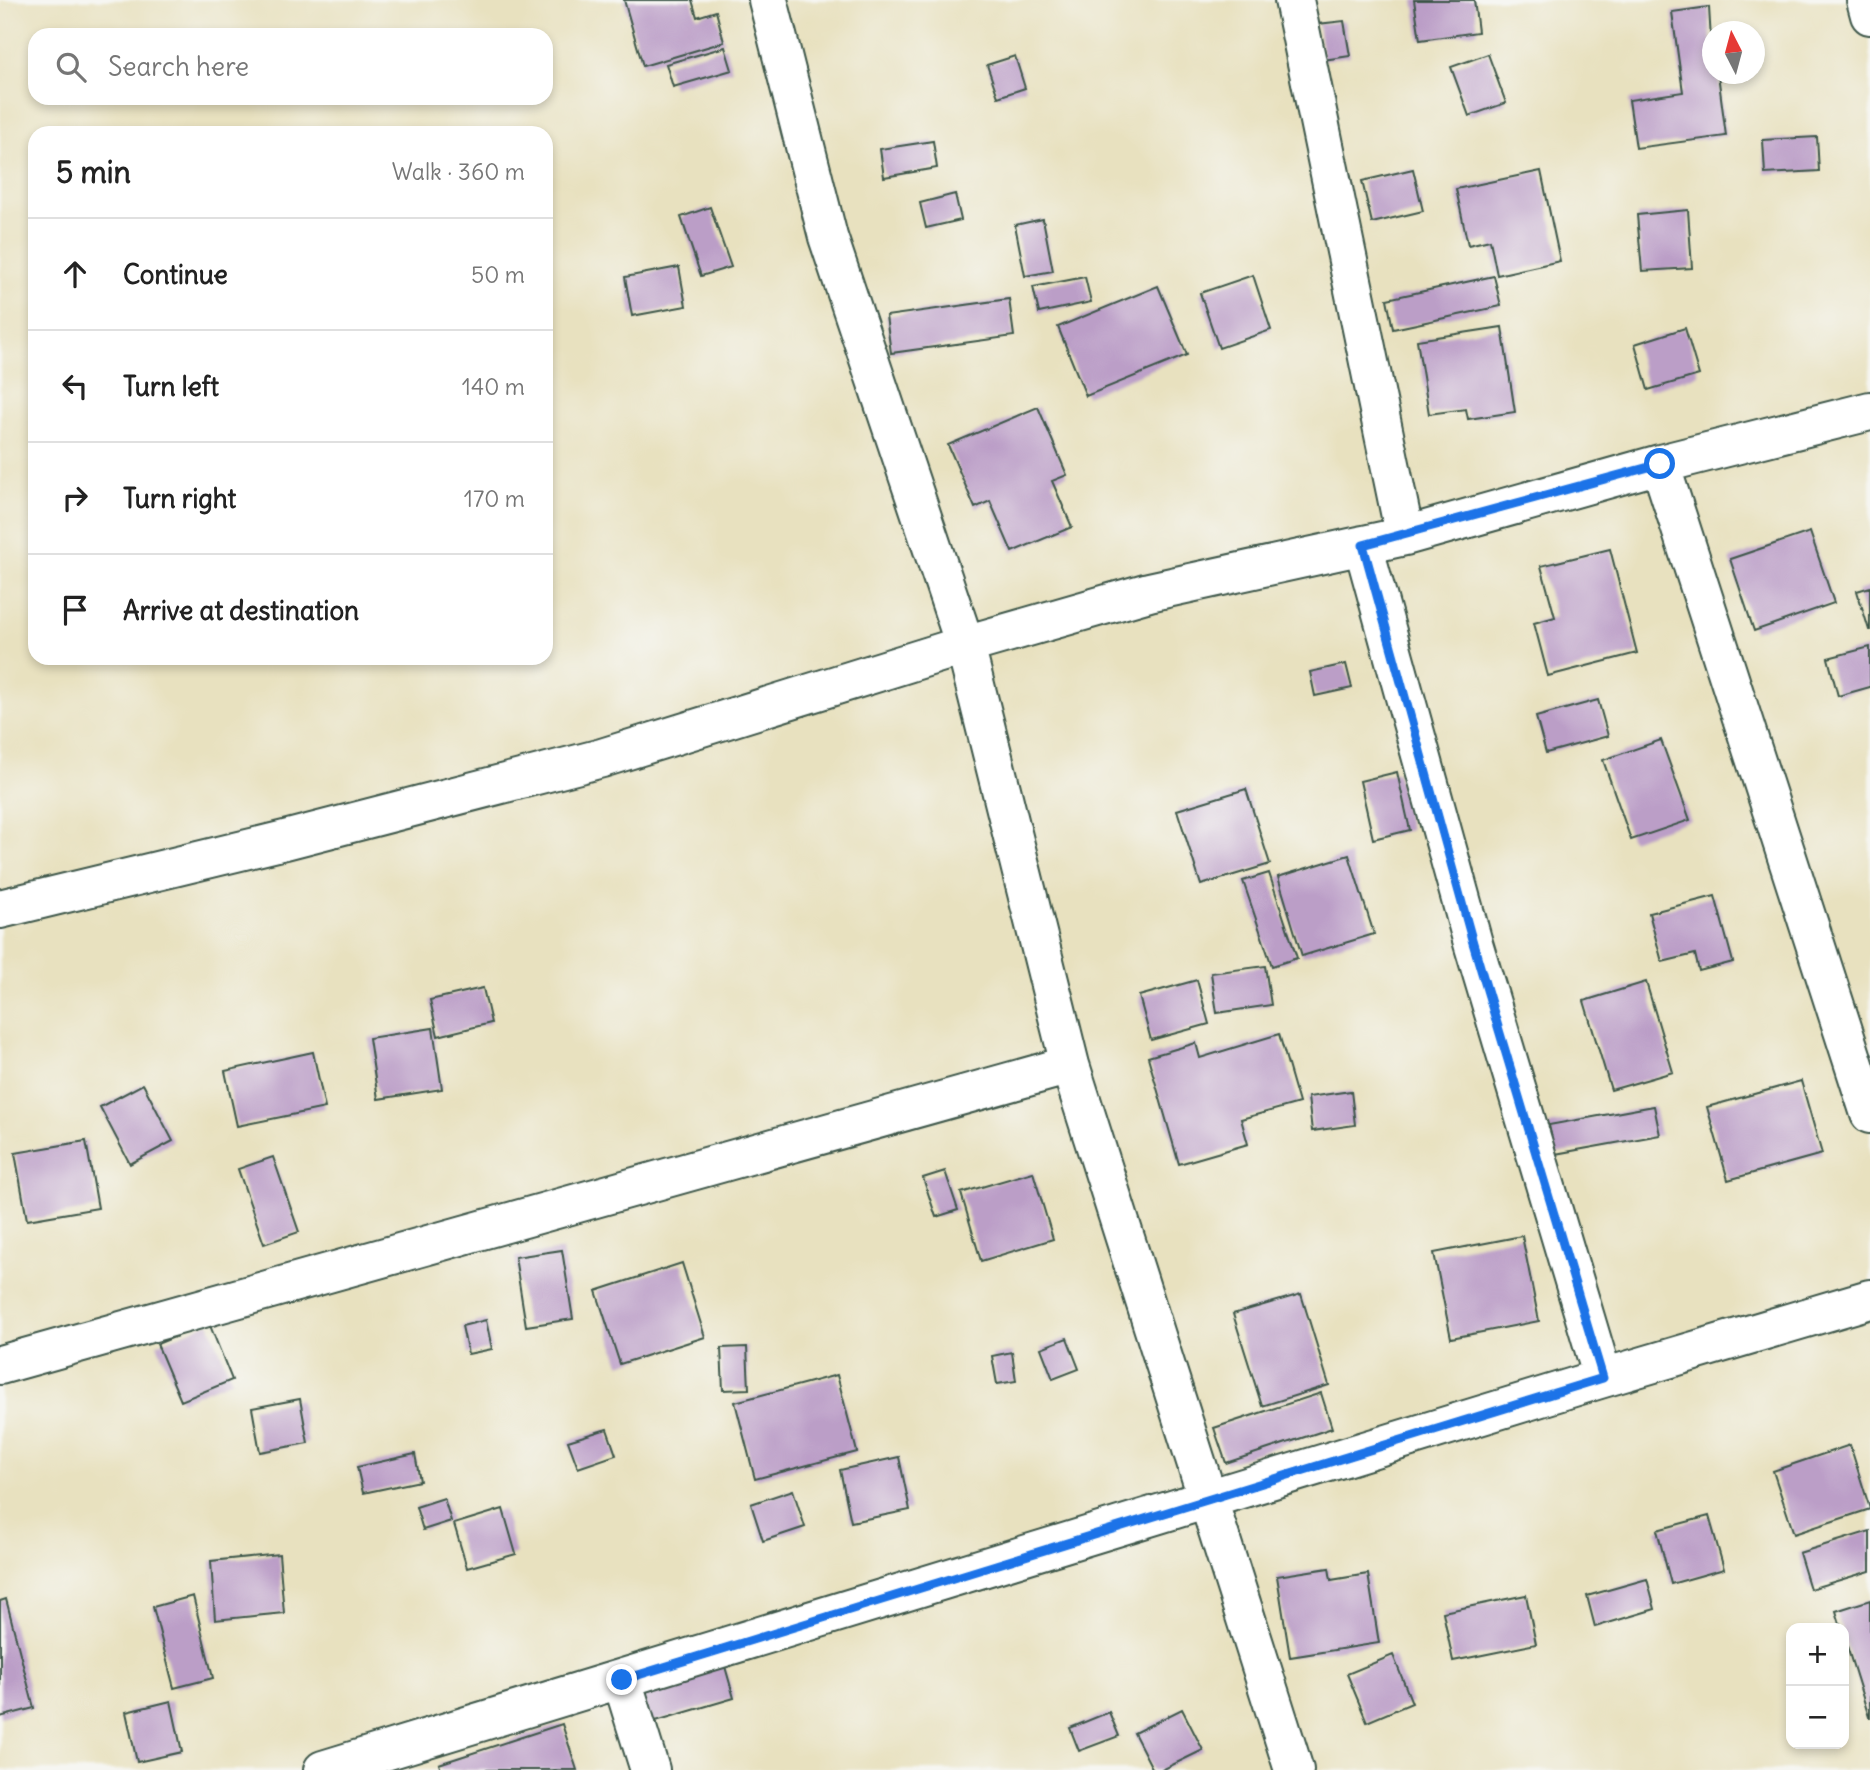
<!DOCTYPE html>
<html lang="en">
<head>
<meta charset="utf-8">
<style>
  body { margin:0; font-family:Delius,sans-serif; background:#f6f6f6; color:#222 }
  .controls { position:absolute; right:21px; bottom:21px; display:grid; overflow:hidden; border-radius:14px; box-shadow:0 4px 10px #0003 }
  .controls button { width:63px; height:63px; display:grid; place-items:center; padding:0; border:0; border-bottom:2px solid #e0e0e0; background:#fff; color:#222; font:35px sans-serif }
  .compass { position:absolute; left:1702px; top:21px; width:63px; height:63px; border-radius:50%; background:#fff; box-shadow:0 4px 10px #0003; rotate:354deg }
  .stop { position:absolute; width:21px; height:21px; margin:-16px; border:5px solid #1a73e8; border-radius:50%; background:#fff }
  .stop.end { background:#1a73e8; border-color:#fff; box-shadow:0 2px 7px #0008 }
  .list { margin:0; padding:0; list-style:none }
  h2 { display:flex; justify-content:space-between; align-items:center; height:91px; margin:0; padding:0 28px; font-size:30px }
  h2 small { font-size:23px; font-weight:400; color:#767676 }
  .list li { display:grid; grid-template-columns:46px 1fr auto; gap:21px; align-items:center; box-sizing:border-box; height:112px; padding:0 28px; border-top:2px solid #e0e0e0 }
  .list b { display:block; font-size:26px; white-space:nowrap }
  .list em { font-size:23px; font-style:normal; color:#767676 }
  .icon { flex:none; width:38px; height:38px; fill:none; stroke:currentColor; stroke-width:2; stroke-linecap:round; stroke-linejoin:round }
  .map { position:relative; flex:none; width:1870px; height:1770px; overflow:hidden }
  .search { position:absolute; background:#fff; box-shadow:0 4px 10px #0003; left:28px; top:28px; width:525px; height:77px; display:flex; align-items:center; gap:18px; box-sizing:border-box; padding:0 24px; border-radius:21px; color:#767676; font-size:26px }
  .panel { position:absolute; background:#fff; box-shadow:0 4px 10px #0003; left:28px; top:126px; width:525px; height:539px; border-radius:21px }
  .map>svg:first-child { display:block }
  .building { fill:#bb9ec7 }
  .lines { fill:none; stroke-linecap:round; stroke-linejoin:round }
  .minor-casing { stroke:#3d5649; stroke-width:42 }
  .minor { stroke:#fff; stroke-width:38 }
  .route { stroke:#1a73e8; stroke-width:9 }
</style>
</head>
<body>
<div class="map">
<svg width="1870" height="1770" viewBox="0 0 1870 1770">
  <rect width="100%" height="100%" fill="#f6f6f2"/>
  <filter id="ink" filterUnits="userSpaceOnUse"><feTurbulence type="fractalNoise" baseFrequency=".0143" numOctaves="2"/><feDisplacementMap in="SourceGraphic" scale="14" xChannelSelector="R" yChannelSelector="G"/><feConvolveMatrix kernelMatrix="1 2 1 2 8 2 1 2 1" color-interpolation-filters="sRGB"/></filter>
  <filter id="wash" filterUnits="userSpaceOnUse"><feTurbulence type="fractalNoise" baseFrequency=".00686" numOctaves="4" result="noise"/><feDisplacementMap in="SourceGraphic" scale="28" xChannelSelector="R" yChannelSelector="G"/><feGaussianBlur stdDeviation="1.57" result="paint"/><feColorMatrix in="noise" values="0 0 0 0 0 0 0 0 0 0 0 0 0 0 0 0 0 1.4 0 .05"/><feComposite in="paint" operator="in"/></filter>
  <g filter="url(#wash)">
    <rect width="100%" height="100%" fill="#e8e1bf"/>
    <g id="blocks">
      <path class="building" d="M 624,0 L 692,0 L 697,17 L 716,11 L 724,42 L 643,66 Z
        M 1414,0 L 1474,0 L 1478,32 L 1420,40 Z
        M 1709,7 L 1713,74 L 1718,74 L 1726,136 L 1636,148 L 1629,100 L 1683,92 L 1672,12 Z
        M 1344,21 L 1350,56 L 1323,60 L 1318,24 Z
        M 725,47 L 732,70 L 673,87 L 666,64 Z
        M 1488,54 L 1506,103 L 1469,116 L 1451,67 Z
        M 1015,56 L 1025,88 L 998,97 L 987,65 Z
        M 1817,137 L 1819,171 L 1765,174 L 1763,140 Z
        M 933,141 L 937,168 L 884,177 L 880,149 Z
        M 1413,169 L 1423,211 L 1372,223 L 1362,181 Z
        M 1541,171 L 1560,261 L 1497,275 L 1490,240 L 1468,245 L 1456,189 Z
        M 955,194 L 961,220 L 926,228 L 920,203 Z
        M 710,207 L 731,267 L 701,276 L 681,217 Z
        M 1688,210 L 1692,268 L 1642,271 L 1637,215 Z
        M 1043,219 L 1053,271 L 1025,276 L 1015,225 Z
        M 679,267 L 686,306 L 632,316 L 625,277 Z
        M 1253,275 L 1271,330 L 1219,348 L 1200,293 Z
        M 1494,276 L 1501,306 L 1393,329 L 1387,299 Z
        M 1085,277 L 1091,302 L 1039,313 L 1033,287 Z
        M 1158,286 L 1187,355 L 1086,396 L 1058,327 Z
        M 1009,299 L 1014,336 L 891,353 L 886,316 Z
        M 1502,327 L 1515,412 L 1468,419 L 1466,409 L 1429,414 L 1417,340 Z
        M 1685,328 L 1699,375 L 1648,390 L 1635,344 Z
        M 1038,407 L 1067,475 L 1052,481 L 1072,527 L 1012,552 L 990,501 L 975,508 L 948,445 Z
        M 1810,532 L 1834,603 L 1754,631 L 1730,559 Z
        M 1610,549 L 1637,653 L 1548,676 L 1534,623 L 1555,617 L 1541,566 Z
        M 1870,587 L 1870,630 L 1869,630 L 1857,591 Z
        M 1870,647 L 1870,687 L 1838,696 L 1828,658 Z
        M 1346,664 L 1352,688 L 1315,696 L 1310,672 Z
        M 1598,700 L 1608,736 L 1546,753 L 1536,717 Z
        M 1661,740 L 1690,820 L 1631,840 L 1603,760 Z
        M 1397,772 L 1410,830 L 1373,839 L 1360,781 Z
        M 1246,789 L 1270,864 L 1201,885 L 1177,810 Z
        M 1349,855 L 1374,934 L 1302,956 L 1278,877 Z
        M 1269,873 L 1297,958 L 1272,966 L 1243,881 Z
        M 1715,896 L 1733,962 L 1699,971 L 1695,954 L 1662,962 L 1649,913 Z
        M 1265,966 L 1271,1005 L 1217,1013 L 1211,973 Z
        M 1197,980 L 1209,1024 L 1151,1040 L 1139,996 Z
        M 1646,982 L 1673,1072 L 1611,1090 L 1584,1001 Z
        M 483,988 L 491,1023 L 438,1036 L 430,1000 Z
        M 433,1028 L 442,1089 L 378,1099 L 369,1038 Z
        M 1279,1034 L 1299,1103 L 1241,1119 L 1248,1144 L 1179,1164 L 1148,1057 L 1196,1043 L 1200,1058 Z
        M 313,1052 L 325,1108 L 237,1126 L 225,1071 Z
        M 1801,1081 L 1822,1154 L 1728,1180 L 1707,1107 Z
        M 143,1084 L 173,1141 L 130,1164 L 100,1107 Z
        M 1351,1091 L 1355,1125 L 1312,1131 L 1308,1097 Z
        M 1654,1106 L 1660,1135 L 1555,1154 L 1549,1125 Z
        M 86,1141 L 98,1208 L 27,1220 L 15,1153 Z
        M 273,1157 L 299,1232 L 264,1244 L 238,1169 Z
        M 945,1171 L 958,1210 L 936,1217 L 923,1178 Z
        M 1033,1172 L 1053,1239 L 981,1261 L 961,1193 Z
        M 1522,1236 L 1539,1321 L 1451,1338 L 1434,1253 Z
        M 562,1250 L 573,1319 L 526,1326 L 515,1257 Z
        M 682,1263 L 705,1337 L 620,1364 L 596,1291 Z
        M 1301,1294 L 1329,1385 L 1262,1406 L 1233,1314 Z
        M 486,1320 L 492,1349 L 468,1354 L 462,1326 Z
        M 209,1323 L 232,1380 L 181,1401 L 157,1344 Z
        M 1067,1338 L 1079,1369 L 1053,1379 L 1041,1348 Z
        M 747,1347 L 749,1389 L 723,1390 L 721,1348 Z
        M 1012,1352 L 1016,1381 L 997,1384 L 992,1356 Z
        M 837,1375 L 857,1452 L 755,1479 L 735,1402 Z
        M 1321,1393 L 1332,1428 L 1226,1463 L 1214,1428 Z
        M 300,1399 L 308,1443 L 260,1452 L 252,1408 Z
        M 607,1429 L 616,1455 L 578,1468 L 568,1441 Z
        M 1850,1445 L 1870,1509 L 1794,1534 L 1773,1471 Z
        M 415,1454 L 420,1481 L 363,1493 L 357,1467 Z
        M 899,1457 L 910,1510 L 851,1522 L 840,1470 Z
        M 793,1490 L 805,1527 L 763,1541 L 751,1504 Z
        M 444,1498 L 451,1521 L 423,1530 L 416,1507 Z
        M 503,1509 L 516,1554 L 467,1568 L 454,1524 Z
        M 1709,1516 L 1724,1569 L 1671,1584 L 1657,1530 Z
        M 1870,1531 L 1870,1571 L 1810,1589 L 1799,1553 Z
        M 279,1554 L 284,1613 L 215,1620 L 211,1561 Z
        M 1329,1568 L 1331,1580 L 1368,1574 L 1379,1643 L 1290,1657 L 1277,1576 Z
        M 1647,1579 L 1655,1609 L 1595,1627 L 1587,1596 Z
        M 1526,1595 L 1536,1644 L 1453,1661 L 1443,1612 Z
        M 193,1596 L 213,1678 L 174,1688 L 153,1607 Z
        M 6,1599 L 34,1708 L 0,1717 L 0,1601 Z
        M 1870,1600 L 1870,1717 L 1869,1717 L 1836,1611 Z
        M 1393,1655 L 1412,1703 L 1367,1722 L 1347,1674 Z
        M 724,1663 L 734,1698 L 649,1723 L 639,1688 Z
        M 171,1701 L 182,1752 L 137,1762 L 126,1712 Z
        M 1182,1709 L 1203,1750 L 1162,1770 L 1153,1770 L 1134,1733 Z
        M 1109,1712 L 1119,1736 L 1079,1751 L 1070,1728 Z
        M 562,1724 L 577,1770 L 441,1770 L 439,1764 Z"/>
    </g>
  </g>
  <g filter="url(#ink)">
    <use href="#blocks" fill-opacity="0" stroke="#3d5649" stroke-width="2"/>
    <g class="lines">
      <defs>
        <path id="minor" d="M 768,0 L 828,237 L 965,645 L 1070,1065 L 1294,1770
          M 1294,0 L 1405,536
          M 1866,0 L 1870,15
          M 1660,464 L 1870,1114
          M 1363,545 L 1473,943 L 1603,1378
          M 0,909 L 285,840 L 602,758 L 965,645 L 1149,592 L 1405,536 L 1660,464 L 1870,411
          M 0,1365 L 1070,1065
          M 622,1680 L 650,1770
          M 323,1770 L 1603,1378 L 1870,1299"/>
      </defs>
      <use href="#minor" class="minor-casing"/>
      <use href="#minor" class="minor"/>
    </g>
  </g>
  <g class="lines" filter="url(#ink)">
    <path class="route" d="M 622,1680 L 1603,1378 L 1473,943 L 1363,545 L 1660,464"/>
  </g>
</svg>
<div class="controls">
<button>+</button>
<button>−</button>
</div>
<svg class="compass" viewBox="-18 -18 36 36"><path d="M0-13l5 13h-10z" fill="#e53935"/><path d="M0 13l5-13h-10z" fill="#767676"/></svg>
<div class="stop" style="left:1660px;top:464px"></div>
<div class="stop end" style="left:622px;top:1680px"></div>
<div class="search"><svg class="icon" aria-label="search" viewBox="0 0 24 24"><circle cx="10" cy="10" r="6"/><path d="M15 15l6 6"/></svg>Search here</div>
<section class="panel">
<h2>5 min<small>Walk · 360 m</small></h2>
<ul class="list">
<li><svg class="icon" aria-label="ahead" viewBox="0 0 24 24"><path d="M12 20V5M6 11l6-6 6 6"/></svg><div><b>Continue</b></div><em>50 m</em></li>
<li><svg class="icon" aria-label="left" viewBox="0 0 24 24"><path d="M17 20v-9H6M10 6l-5 5 5 5"/></svg><div><b>Turn left</b></div><em>140 m</em></li>
<li><svg class="icon" aria-label="right" viewBox="0 0 24 24"><path d="M7 20v-9h11M14 6l5 5-5 5"/></svg><div><b>Turn right</b></div><em>170 m</em></li>
<li><svg class="icon" aria-label="arrive" viewBox="0 0 24 24"><path d="M6 21V4h12l-3 4 3 4H6"/></svg><div><b>Arrive at destination</b></div></li>
</ul>
</section>
</div>
</body>
</html>
